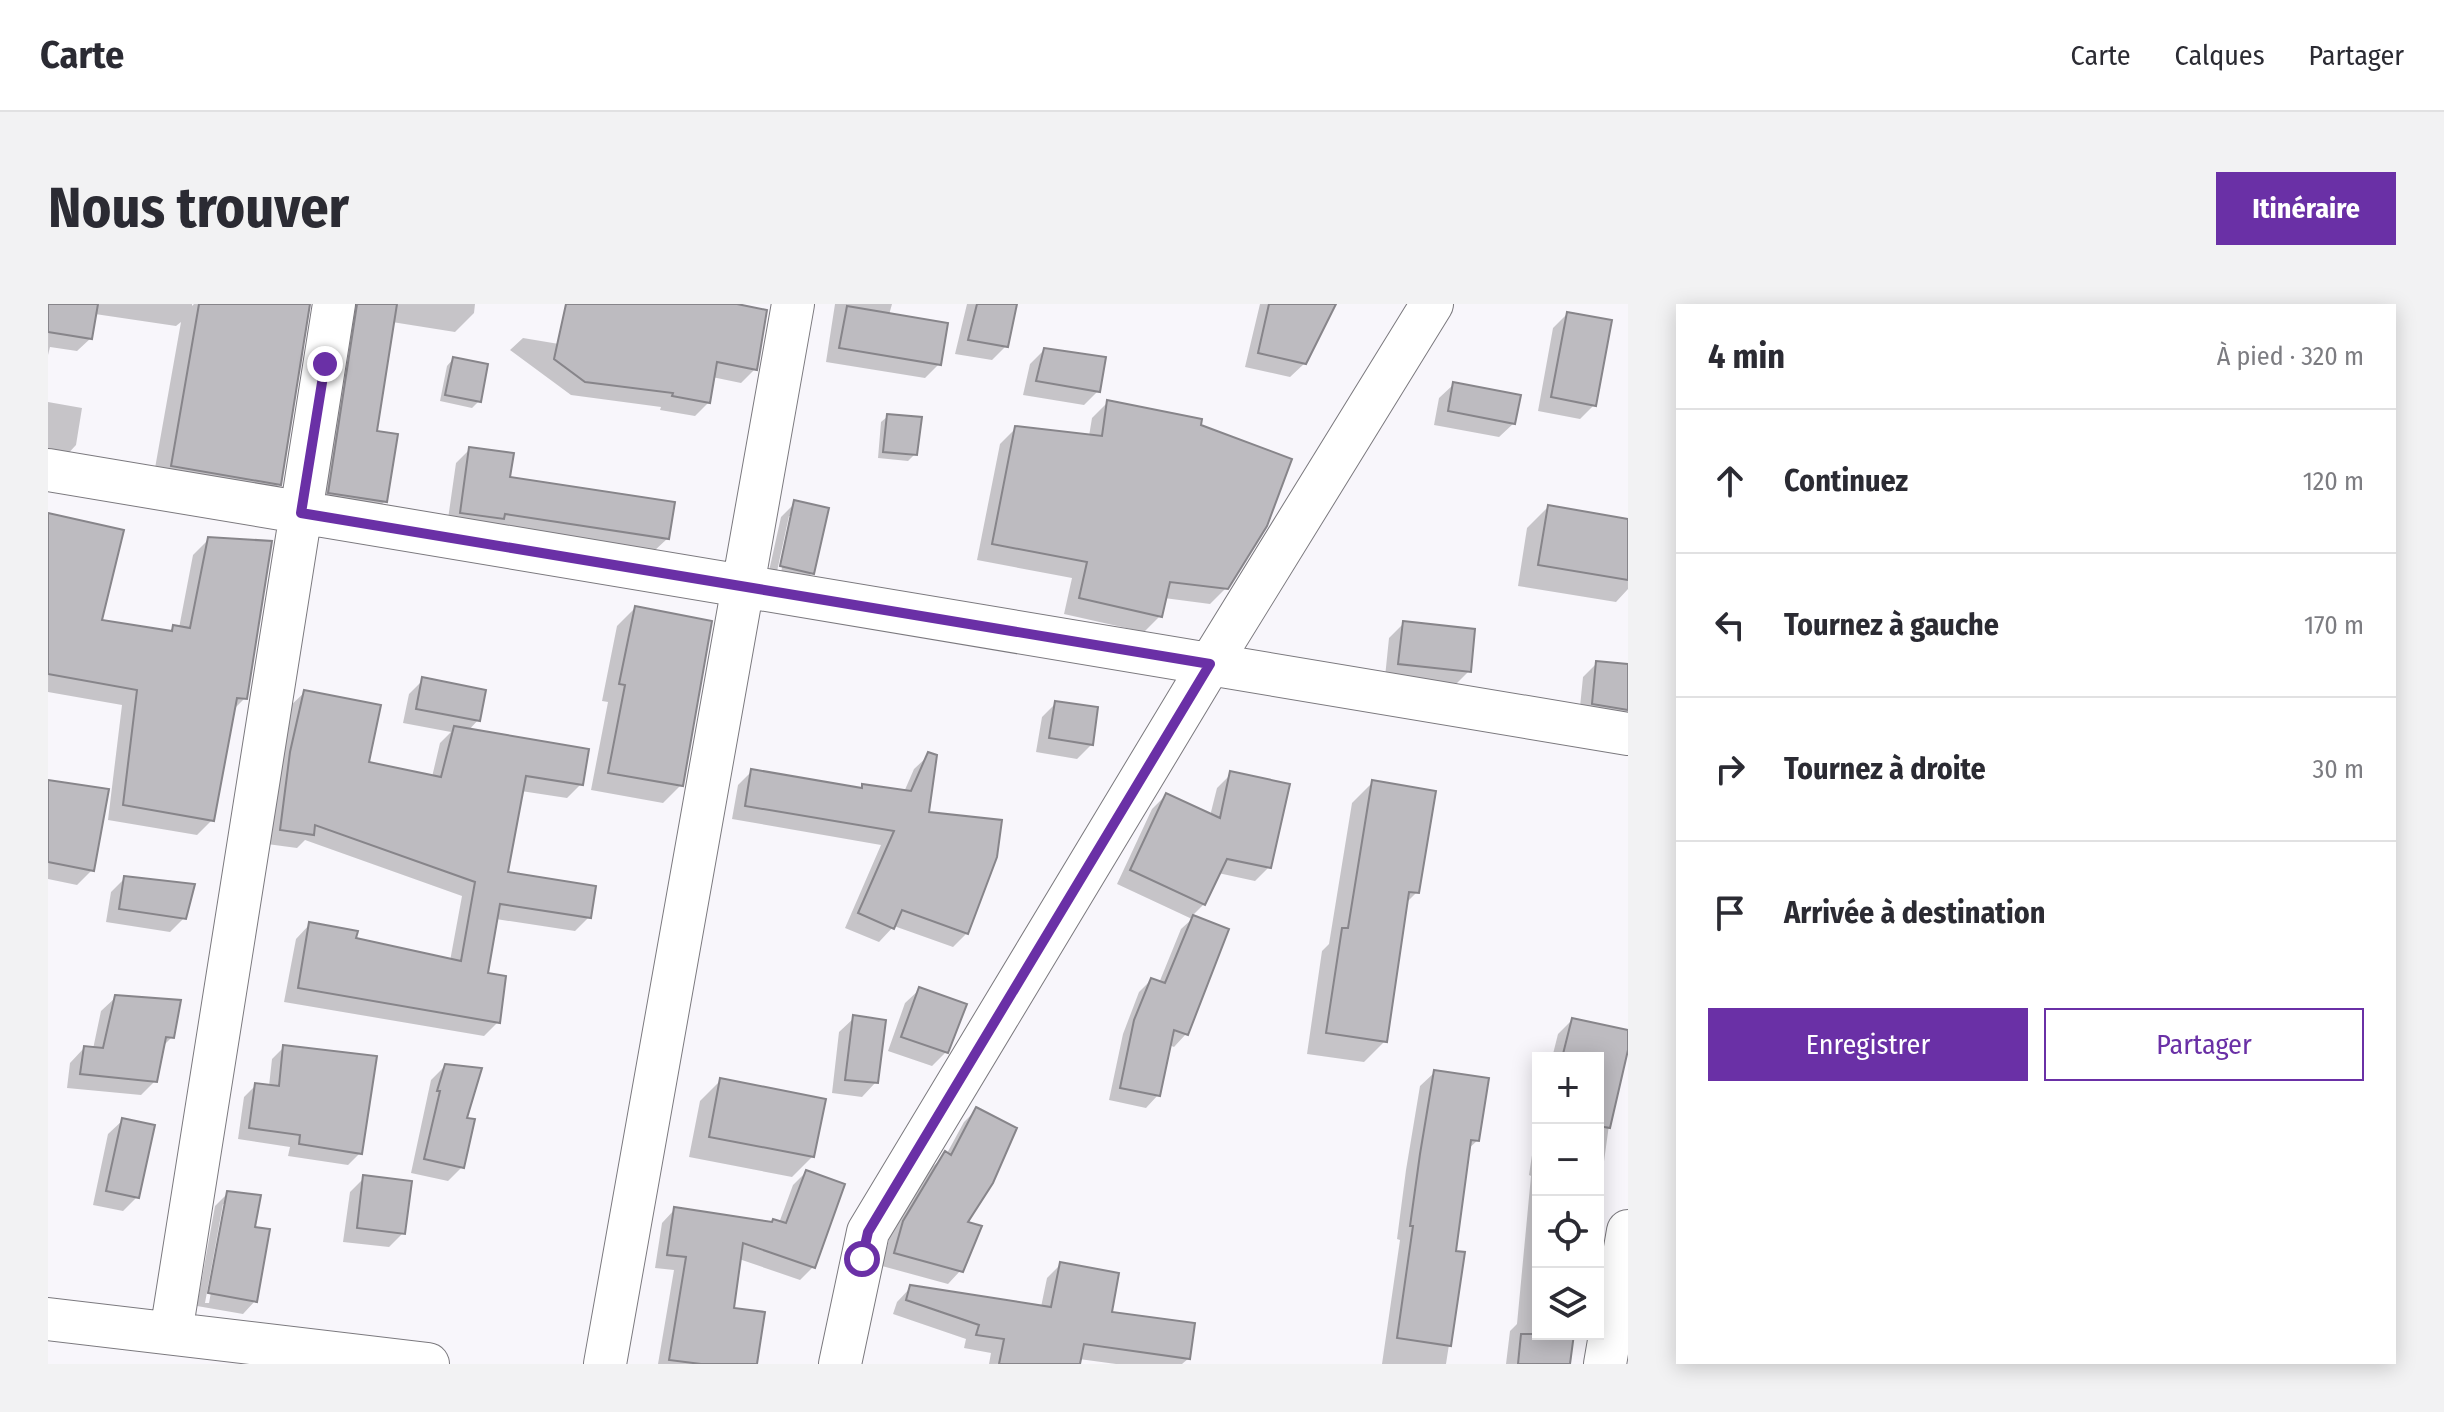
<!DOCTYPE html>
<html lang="fr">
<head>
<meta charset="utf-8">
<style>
  body { margin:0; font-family:"Fira Sans Condensed",sans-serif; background:#f2f2f3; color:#2b2b33 }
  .controls { position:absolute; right:24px; bottom:24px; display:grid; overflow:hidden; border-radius:0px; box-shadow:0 4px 20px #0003 }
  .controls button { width:72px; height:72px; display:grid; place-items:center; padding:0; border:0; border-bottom:2px solid #e1e1e2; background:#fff; color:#2b2b33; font:40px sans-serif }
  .stop { position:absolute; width:24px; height:24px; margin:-18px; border:6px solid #6a30a6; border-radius:50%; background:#fff }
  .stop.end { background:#6a30a6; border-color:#fff; box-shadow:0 2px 8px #0008 }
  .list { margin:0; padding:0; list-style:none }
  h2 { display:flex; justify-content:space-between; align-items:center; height:104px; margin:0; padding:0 32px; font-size:34px }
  h2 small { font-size:26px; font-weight:400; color:#7c7c81 }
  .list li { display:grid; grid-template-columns:52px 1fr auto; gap:24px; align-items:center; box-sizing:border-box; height:144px; padding:0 32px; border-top:2px solid #e1e1e2 }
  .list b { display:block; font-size:30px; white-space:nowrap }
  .list em { font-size:26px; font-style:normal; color:#7c7c81 }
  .actions { display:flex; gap:16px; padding:24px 32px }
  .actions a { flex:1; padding:18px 0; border:2px solid #6a30a6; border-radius:0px; text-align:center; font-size:28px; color:#6a30a6 }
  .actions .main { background:#6a30a6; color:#fff }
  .icon { flex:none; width:44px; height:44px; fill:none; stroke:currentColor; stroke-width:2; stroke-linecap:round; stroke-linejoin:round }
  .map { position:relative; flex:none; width:1580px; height:1060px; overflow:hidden; border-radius:0px }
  header { display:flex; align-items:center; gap:48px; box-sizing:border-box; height:112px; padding:0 40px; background:#fff; border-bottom:2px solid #e1e1e2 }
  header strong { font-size:38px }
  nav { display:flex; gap:44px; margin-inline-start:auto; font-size:28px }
  .intro { display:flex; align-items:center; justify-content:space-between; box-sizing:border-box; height:192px; padding:0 48px }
  h1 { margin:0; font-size:56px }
  .button { padding:20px 36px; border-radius:0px; background:#6a30a6; color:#fff; font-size:28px; font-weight:700 }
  main { display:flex; gap:48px; padding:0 48px }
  aside { flex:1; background:#fff; border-radius:0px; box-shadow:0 4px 20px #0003 }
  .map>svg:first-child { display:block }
  .shadow { fill:#0003; fill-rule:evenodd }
  .building { fill:#bdbbc0; stroke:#87858a; stroke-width:2 }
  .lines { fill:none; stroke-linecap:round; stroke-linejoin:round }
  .minor-casing { stroke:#7b797e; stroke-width:44 }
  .minor { stroke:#fff; stroke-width:42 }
  .route { stroke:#6a30a6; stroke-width:10 }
</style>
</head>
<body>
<header>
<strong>Carte</strong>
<nav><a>Carte</a><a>Calques</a><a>Partager</a></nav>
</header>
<div class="intro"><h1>Nous trouver</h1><a class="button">Itinéraire</a></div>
<main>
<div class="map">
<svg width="1580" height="1060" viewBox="0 0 1580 1060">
  <rect width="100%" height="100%" fill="#f8f6fb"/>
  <path class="shadow" d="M 0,0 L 144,0 L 144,2 L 146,0 L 260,0 L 231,180 L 212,199 L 104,181 L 133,18 L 128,22 L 47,10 L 43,34 L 29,47 L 2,43 L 0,51 Z
    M 281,0 L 427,0 L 426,9 L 407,28 L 344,18 L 327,129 L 337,197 L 318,217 L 262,207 Z
    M 535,0 L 680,0 L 707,65 L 693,79 L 664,73 L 661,98 L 647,112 L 612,106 L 613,103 L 523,91 L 462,46 L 475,34 L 523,42 Z
    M 787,0 L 844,0 L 841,11 L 891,60 L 877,74 L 778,58 Z
    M 919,0 L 967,0 L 958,42 L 944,56 L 907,50 Z
    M 1212,0 L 1286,0 L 1257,59 L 1242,73 L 1197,63 Z
    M 1519,10 L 1546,101 L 1532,115 L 1490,107 L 1505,24 Z
    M 996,46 L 1050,87 L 1036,101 L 975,91 L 982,60 Z
    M 405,55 L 431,97 L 424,104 L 392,97 L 399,62 Z
    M 1406,80 L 1466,119 L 1451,133 L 1386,121 L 1391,94 Z
    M 0,98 L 34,104 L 28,141 L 15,155 L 0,153 Z
    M 1060,98 L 1178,284 L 1162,300 L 1116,294 L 1112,312 L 1096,328 L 1016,310 L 1024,274 L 929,256 L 952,140 L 968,124 L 1041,132 L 1044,114 Z
    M 840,112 L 867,150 L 860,157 L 830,154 L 833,118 Z
    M 422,145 L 460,175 L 620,234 L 605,248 L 399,222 L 408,159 Z
    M 747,199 L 764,269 L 750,283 L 719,276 L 733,213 ZM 741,212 L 745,212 L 732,273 L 728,272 Z
    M 1500,203 L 1580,217 L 1580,285 L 1568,298 L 1470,282 L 1479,224 Z
    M 0,211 L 52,317 L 121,329 L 126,324 L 131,324 L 145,251 L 161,235 L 197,394 L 184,407 L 164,516 L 149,531 L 60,516 L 74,401 L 0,388 Z
    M 587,304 L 633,481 L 615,499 L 543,486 L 560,398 L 554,397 L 569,322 Z
    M 1356,319 L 1421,367 L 1407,381 L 1337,373 L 1341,334 Z
    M 1549,359 L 1580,362 L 1580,423 L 1531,413 L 1535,373 Z
    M 375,376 L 430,416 L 420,427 L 533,480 L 519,494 L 473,487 L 457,570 L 541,613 L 527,627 L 448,615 L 438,671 L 450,718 L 436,732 L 236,698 L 248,635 L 262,620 L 306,636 L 402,657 L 414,592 L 257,536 L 249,544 L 219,540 L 242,402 L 257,388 L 319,459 L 384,473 L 392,439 L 403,428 L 355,419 L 361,390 Z
    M 1008,399 L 1043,441 L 1029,455 L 988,448 L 994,413 Z
    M 881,451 L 879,509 L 919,629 L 905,643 L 846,622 L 831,638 L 797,624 L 833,541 L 684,515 L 690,481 L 704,467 L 812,485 L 815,482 L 856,488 L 866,465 Z
    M 1183,470 L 1221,563 L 1207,577 L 1170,569 L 1156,600 L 1144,612 L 1179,627 L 1138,730 L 1126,743 L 1121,741 L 1110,791 L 1098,804 L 1061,796 L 1075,730 L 1091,688 L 1103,676 L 1111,679 L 1133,625 L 1144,615 L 1069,580 L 1104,505 L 1118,491 L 1162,512 L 1169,484 Z
    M 0,478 L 44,566 L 29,581 L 0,575 Z
    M 1325,478 L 1369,588 L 1357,600 L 1337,737 L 1316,758 L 1259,750 L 1274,647 L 1281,640 L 1304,499 Z
    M 77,574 L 136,614 L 122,628 L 58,618 L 63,588 Z
    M 872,685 L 898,748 L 884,762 L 840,747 L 857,699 Z
    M 68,693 L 124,733 L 114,743 L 107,777 L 93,791 L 19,784 L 22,759 L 36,744 L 45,745 L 53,707 Z
    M 806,714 L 828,778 L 814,793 L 784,789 L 791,728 Z
    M 1524,716 L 1580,728 L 1580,737 L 1566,784 L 1555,865 L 1550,870 L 1550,754 L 1504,754 L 1510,730 Z
    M 236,743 L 312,849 L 300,861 L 240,852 L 242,843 L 190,835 L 196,793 L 208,781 L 221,782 L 224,755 Z
    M 397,762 L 417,815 L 414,863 L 400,877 L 363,869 L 383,776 Z
    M 1387,768 L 1430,836 L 1419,846 L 1406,949 L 1415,950 L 1398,1060 L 1334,1060 L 1352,936 L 1349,935 L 1358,866 L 1372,782 Z
    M 673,776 L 765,852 L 744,873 L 641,853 L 652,797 Z
    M 929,805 L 913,966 L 900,980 L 834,962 L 842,932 L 884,863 L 898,851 L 916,818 Z
    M 1490,811 L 1490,1030 L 1524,1030 L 1520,1060 L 1458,1060 L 1462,1027 L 1469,1020 L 1483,872 L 1481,871 Z
    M 75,816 L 89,893 L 75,907 L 45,901 L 60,830 Z
    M 758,868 L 765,963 L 752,976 L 691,955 L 683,1005 L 707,1060 L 610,1060 L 626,966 L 607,964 L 614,919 L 627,905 L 731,919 L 745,881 Z
    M 316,874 L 355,929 L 341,943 L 295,938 L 302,888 Z
    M 180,889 L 207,997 L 195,1010 L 149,1002 L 167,902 ZM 175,900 L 179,900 L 161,999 L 157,999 Z
    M 1013,960 L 1062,1010 L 1141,1054 L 1134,1060 L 1068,1060 L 1031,1055 L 1030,1060 L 941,1060 L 943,1049 L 916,1044 L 918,1035 L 845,1010 L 849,998 L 863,983 L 993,1003 L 999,974 Z"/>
  <path class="building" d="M 0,0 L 50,0 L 44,35 L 0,28 Z
    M 151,0 L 262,0 L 233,181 L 123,162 Z
    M 309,0 L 349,0 L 329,127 L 350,130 L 339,198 L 280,189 Z
    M 518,0 L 689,0 L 719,6 L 709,66 L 669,58 L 662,99 L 624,92 L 625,89 L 537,78 L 506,55 Z
    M 929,0 L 969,0 L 960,43 L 920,36 Z
    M 1221,0 L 1288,0 L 1258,60 L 1210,49 Z
    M 799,2 L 900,19 L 893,61 L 791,44 Z
    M 1519,8 L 1564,16 L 1548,102 L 1503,93 Z
    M 996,44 L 1058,53 L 1052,88 L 988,77 Z
    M 405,53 L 440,60 L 433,98 L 397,91 Z
    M 1405,78 L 1473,91 L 1467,120 L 1400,107 Z
    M 1059,96 L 1154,115 L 1153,121 L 1244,155 L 1219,222 L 1180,285 L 1122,278 L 1114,313 L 1031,294 L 1039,258 L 944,240 L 967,122 L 1054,132 Z
    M 839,110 L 874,113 L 869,151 L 835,148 Z
    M 421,143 L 466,149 L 462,173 L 627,198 L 621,235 L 457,210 L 456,215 L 412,209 Z
    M 746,196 L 781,204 L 766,270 L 732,262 Z
    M 1500,201 L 1580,215 L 1580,276 L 1490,261 Z
    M 0,209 L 76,226 L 54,316 L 124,327 L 125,321 L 142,324 L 160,233 L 224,237 L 199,395 L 189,394 L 166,517 L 75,501 L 89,386 L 0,370 Z
    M 587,302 L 664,317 L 635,482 L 560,469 L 577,381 L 571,380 Z
    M 1355,317 L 1427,325 L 1423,368 L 1350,360 Z
    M 1548,357 L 1580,360 L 1580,406 L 1544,400 Z
    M 374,373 L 438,386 L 432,417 L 368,405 Z
    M 256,386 L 333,401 L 321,458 L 393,473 L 406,422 L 541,445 L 535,481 L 478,472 L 460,568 L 548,582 L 543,614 L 452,600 L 440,669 L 458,672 L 452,719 L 250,684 L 261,618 L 310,627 L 308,634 L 413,657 L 427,578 L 267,521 L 266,531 L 232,526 L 242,448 Z
    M 1007,397 L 1050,403 L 1045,441 L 1001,434 Z
    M 880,448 L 889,451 L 881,508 L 954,516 L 949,553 L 920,630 L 854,606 L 846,625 L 810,609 L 846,527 L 697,502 L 703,465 L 814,484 L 814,480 L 863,487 Z
    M 1182,467 L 1242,480 L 1223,564 L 1179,555 L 1157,601 L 1082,566 L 1118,489 L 1172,514 Z
    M 0,476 L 61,485 L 46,567 L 0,558 Z
    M 1324,476 L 1388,487 L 1371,589 L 1361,588 L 1339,738 L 1278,729 L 1294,624 L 1300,624 Z
    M 76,572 L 147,580 L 138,615 L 71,605 Z
    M 1145,611 L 1181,625 L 1140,731 L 1126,726 L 1112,792 L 1072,784 L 1086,716 L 1103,674 L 1117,679 Z
    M 871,683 L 919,700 L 900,749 L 853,733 Z
    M 67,691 L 133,696 L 126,734 L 118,733 L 109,778 L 32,770 L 36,742 L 55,744 Z
    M 805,711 L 838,716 L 830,779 L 797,776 Z
    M 1524,714 L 1580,726 L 1580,746 L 1562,824 L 1550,822 L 1550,754 L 1514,754 Z
    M 235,741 L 329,752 L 314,850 L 251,840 L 252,831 L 201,824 L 207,779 L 231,782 Z
    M 397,760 L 434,764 L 419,814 L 427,815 L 416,864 L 376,855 L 392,787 L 389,787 Z
    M 1386,766 L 1441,774 L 1431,837 L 1423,836 L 1408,947 L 1417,948 L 1403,1042 L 1349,1034 L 1365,922 L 1362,922 L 1372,850 Z
    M 672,774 L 778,795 L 766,853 L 661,833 Z
    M 928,803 L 969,824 L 945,879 L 920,918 L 934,922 L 915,968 L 846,949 L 855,917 L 897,847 L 903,851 Z
    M 74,814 L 107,821 L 91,894 L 58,887 Z
    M 758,866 L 797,880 L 767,964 L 695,939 L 686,1004 L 717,1008 L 709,1060 L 653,1060 L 621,1056 L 638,953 L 619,951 L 626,903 L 724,918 L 725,915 L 738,919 Z
    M 315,871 L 364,877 L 357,930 L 309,924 Z
    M 179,887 L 213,891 L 207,923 L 222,925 L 209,998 L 160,989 Z
    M 1012,958 L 1071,969 L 1064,1008 L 1147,1019 L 1142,1055 L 1036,1040 L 1032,1060 L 951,1060 L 956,1035 L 928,1031 L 931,1021 L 858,996 L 862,981 L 1003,1003 Z
    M 1473,1030 L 1526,1030 L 1522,1060 L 1470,1060 Z"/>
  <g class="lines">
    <defs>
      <path id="minor" d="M 0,166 L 1580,430
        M 0,1015 L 380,1060
        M 123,1029 L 286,0
        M 557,1060 L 745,0
        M 792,1060 L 820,928 L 1162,360 L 1384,0
        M 1557,1060 L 1580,927"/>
    </defs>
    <use href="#minor" class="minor-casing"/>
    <use href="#minor" class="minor"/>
  </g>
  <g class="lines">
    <path class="route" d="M 277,60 L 253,209 L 1162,360 L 820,928 L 814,955"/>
  </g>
</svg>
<div class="controls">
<button>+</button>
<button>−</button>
<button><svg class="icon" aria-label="locate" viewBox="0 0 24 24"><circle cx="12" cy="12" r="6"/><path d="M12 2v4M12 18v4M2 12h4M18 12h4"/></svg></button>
<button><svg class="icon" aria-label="layers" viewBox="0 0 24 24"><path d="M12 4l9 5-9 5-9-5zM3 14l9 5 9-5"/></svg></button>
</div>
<div class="stop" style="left:814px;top:955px"></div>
<div class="stop end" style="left:277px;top:60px"></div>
</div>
<aside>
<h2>4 min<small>À pied · 320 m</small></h2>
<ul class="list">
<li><svg class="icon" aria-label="ahead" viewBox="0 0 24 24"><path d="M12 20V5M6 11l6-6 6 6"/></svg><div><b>Continuez</b></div><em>120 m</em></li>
<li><svg class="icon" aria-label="left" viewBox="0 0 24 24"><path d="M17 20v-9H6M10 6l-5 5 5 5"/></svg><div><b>Tournez à gauche</b></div><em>170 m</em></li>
<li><svg class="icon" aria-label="right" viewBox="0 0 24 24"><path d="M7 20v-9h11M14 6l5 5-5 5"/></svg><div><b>Tournez à droite</b></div><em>30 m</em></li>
<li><svg class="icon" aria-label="arrive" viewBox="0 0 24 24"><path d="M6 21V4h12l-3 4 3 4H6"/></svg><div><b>Arrivée à destination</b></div></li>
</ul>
<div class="actions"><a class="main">Enregistrer</a><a>Partager</a></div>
</aside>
</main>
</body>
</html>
